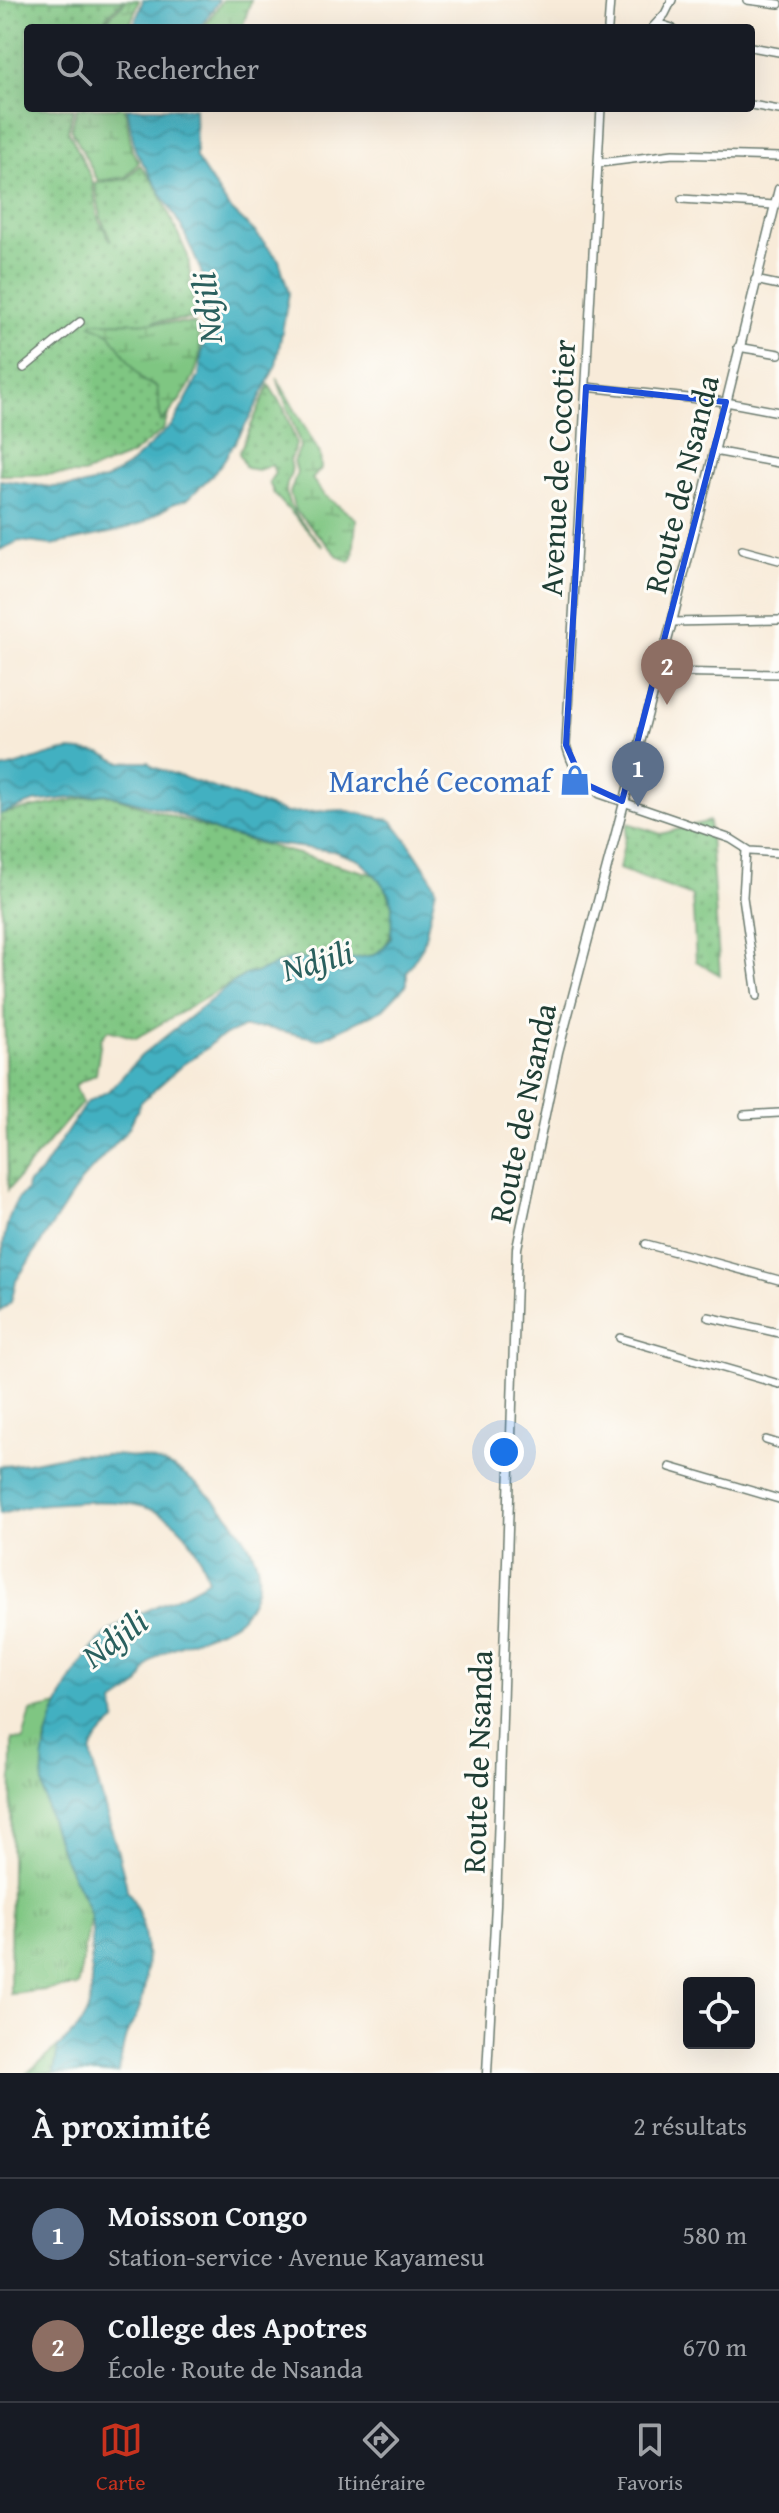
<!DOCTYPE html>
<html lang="fr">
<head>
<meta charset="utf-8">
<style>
  body { margin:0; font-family:"Gentium Book Plus",serif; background:#242831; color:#f1f3f6 }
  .controls { position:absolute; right:24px; bottom:24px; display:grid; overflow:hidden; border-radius:8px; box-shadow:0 8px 32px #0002 }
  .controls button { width:72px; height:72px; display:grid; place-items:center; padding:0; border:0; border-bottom:2px solid #363941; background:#171b24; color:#f1f3f6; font:40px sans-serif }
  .you { position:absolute; left:504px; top:1452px; width:28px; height:28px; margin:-20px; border:6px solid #fff; border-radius:50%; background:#1a73e8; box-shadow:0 0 0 12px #1a73e833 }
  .badge { display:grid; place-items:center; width:52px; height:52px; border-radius:50%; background:#c8321e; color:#fff; font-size:26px; font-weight:700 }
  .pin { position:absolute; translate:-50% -66px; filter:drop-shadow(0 2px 4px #0008) }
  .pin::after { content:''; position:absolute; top:42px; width:28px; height:24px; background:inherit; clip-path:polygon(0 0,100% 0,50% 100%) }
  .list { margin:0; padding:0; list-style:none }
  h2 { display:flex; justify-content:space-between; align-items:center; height:104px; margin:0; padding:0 32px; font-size:34px }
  h2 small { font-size:26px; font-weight:400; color:#9ea1a6 }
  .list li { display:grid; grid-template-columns:52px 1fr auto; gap:24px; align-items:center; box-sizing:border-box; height:112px; padding:0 32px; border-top:2px solid #363941 }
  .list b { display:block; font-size:30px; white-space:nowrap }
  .list p { margin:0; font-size:26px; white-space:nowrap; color:#9ea1a6 }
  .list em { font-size:26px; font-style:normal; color:#9ea1a6 }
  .icon { flex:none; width:44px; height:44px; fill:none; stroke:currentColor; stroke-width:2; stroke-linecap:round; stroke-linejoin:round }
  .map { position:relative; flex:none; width:779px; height:2073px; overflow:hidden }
  .search { position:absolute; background:#171b24; box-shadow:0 8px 32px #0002; left:24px; right:24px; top:24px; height:88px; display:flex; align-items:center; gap:20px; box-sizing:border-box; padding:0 28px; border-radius:8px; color:#9ea1a6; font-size:30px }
  .sheet { height:328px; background:#171b24 }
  nav { display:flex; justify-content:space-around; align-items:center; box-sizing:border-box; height:112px; border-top:2px solid #363941; background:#171b24; font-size:22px; color:#9ea1a6 }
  nav a { display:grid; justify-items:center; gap:4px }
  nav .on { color:#c8321e }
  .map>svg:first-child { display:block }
  .grass { fill:url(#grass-dots); stroke:#4f825b; stroke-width:2 }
  .wetland { fill:url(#wetland-marsh); stroke:#4f825b; stroke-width:2 }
  .park { fill:url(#park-tufts); stroke:#4f825b; stroke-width:2 }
  .water { fill:url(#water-waves); stroke:#31767a; stroke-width:2 }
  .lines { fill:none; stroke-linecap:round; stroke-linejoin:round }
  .minor-casing { stroke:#6b7a6e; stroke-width:10 }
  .tertiary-casing { stroke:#6b7a6e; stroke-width:11 }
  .minor { stroke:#fff; stroke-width:7 }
  .tertiary { stroke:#fff; stroke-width:8 }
  .marked { fill:none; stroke:#1d4ed8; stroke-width:6; stroke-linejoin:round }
  .labels { text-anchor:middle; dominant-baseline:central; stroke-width:6; stroke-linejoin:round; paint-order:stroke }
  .street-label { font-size:32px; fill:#1f3d34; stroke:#fdfcf7 }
  .shop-label { font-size:32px; fill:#366cbe; stroke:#fdfcf7; text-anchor:end }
  .water-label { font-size:34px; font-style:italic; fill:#2a605e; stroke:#fdfcf7 }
</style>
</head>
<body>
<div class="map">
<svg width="779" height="2073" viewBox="0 0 779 2073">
  <defs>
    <pattern id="grass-dots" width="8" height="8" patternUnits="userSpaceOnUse" patternTransform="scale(2)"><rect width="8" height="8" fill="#7fc682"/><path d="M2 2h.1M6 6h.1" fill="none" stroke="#67a26b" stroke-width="1.8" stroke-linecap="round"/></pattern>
    <pattern id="wetland-marsh" width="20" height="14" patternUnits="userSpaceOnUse" patternTransform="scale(2)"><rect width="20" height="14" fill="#7fc682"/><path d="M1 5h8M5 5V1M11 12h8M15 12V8" fill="none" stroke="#67a26b"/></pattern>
    <pattern id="park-tufts" width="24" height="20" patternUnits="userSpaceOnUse" patternTransform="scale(2)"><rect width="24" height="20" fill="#7fc682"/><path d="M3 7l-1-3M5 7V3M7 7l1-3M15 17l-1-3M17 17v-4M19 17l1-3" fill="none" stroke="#67a26b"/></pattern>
    <pattern id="water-waves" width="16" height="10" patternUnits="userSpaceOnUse" patternTransform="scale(2)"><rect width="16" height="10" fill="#43b0c1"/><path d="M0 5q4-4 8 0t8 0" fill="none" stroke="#37909e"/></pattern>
  </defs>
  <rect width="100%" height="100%" fill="#fdfcf7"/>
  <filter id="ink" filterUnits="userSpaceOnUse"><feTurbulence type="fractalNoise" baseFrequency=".0125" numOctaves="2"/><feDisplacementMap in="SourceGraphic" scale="16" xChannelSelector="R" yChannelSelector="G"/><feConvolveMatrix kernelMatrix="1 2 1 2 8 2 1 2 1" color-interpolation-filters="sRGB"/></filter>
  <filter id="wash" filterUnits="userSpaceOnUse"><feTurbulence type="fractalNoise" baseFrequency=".006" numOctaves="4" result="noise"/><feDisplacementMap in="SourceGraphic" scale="32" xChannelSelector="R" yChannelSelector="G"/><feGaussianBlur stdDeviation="1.8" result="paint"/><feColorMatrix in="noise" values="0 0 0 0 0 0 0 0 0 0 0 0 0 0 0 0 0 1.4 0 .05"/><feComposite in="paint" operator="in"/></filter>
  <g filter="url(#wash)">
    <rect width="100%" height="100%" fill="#f8ebd9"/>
    <path class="grass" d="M 0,0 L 124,0 L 107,16 L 100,28 L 28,28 L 28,108 L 74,108 L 68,130 L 92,179 L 98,219 L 111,241 L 101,218 L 95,183 L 127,179 L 140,165 L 157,187 L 188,256 L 195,319 L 155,321 L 161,331 L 173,401 L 163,430 L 131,455 L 83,474 L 0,475 Z
      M 269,385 L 284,409 L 295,440 L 296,445 L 290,460 C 295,475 286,477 286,491 C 287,511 311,532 323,547 L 274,494 L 269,482 L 275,473 L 272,465 L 258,470 L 246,468 L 239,453 Z
      M 106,794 L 221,833 L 375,875 C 380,881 387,888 389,896 C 397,916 393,948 371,956 C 361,959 350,957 341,963 L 292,958 L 256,973 L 247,974 L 136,1038 L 108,1030 L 101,1039 L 96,1074 L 75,1085 L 82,1103 L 8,1190 L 0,814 Z
      M 709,821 L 720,975 L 696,961 L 692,896 L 619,869 L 628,823 L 661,834 Z
      M 58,2047 L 54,2073 L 27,2073 Z"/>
    <path class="wetland" d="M 127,0 L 139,0 L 129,28 L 103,28 L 107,19 Z
      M 223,0 L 251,0 L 242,28 L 203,28 Z
      M 77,108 L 125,108 L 132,151 L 139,162 L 126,177 L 98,181 L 71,129 Z
      M 93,322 L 194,323 C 212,359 186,397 161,422 L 157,387 L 143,381 L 109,333 L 91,325 Z
      M 277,378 L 320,454 L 321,469 L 312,479 L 324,495 L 356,519 L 353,558 L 350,562 L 339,557 L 295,510 L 290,493 L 297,472 L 294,461 L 300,447 L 299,441 Z"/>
    <path class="park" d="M 58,1705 L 45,1743 L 44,1794 L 64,1857 L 91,1914 L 78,1986 L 10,1994 L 12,1739 L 23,1740 L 31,1711 Z"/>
    <path class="water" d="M 143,0 L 219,0 L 200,28 L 133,28 Z
      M 127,108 L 195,108 L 196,158 L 229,208 L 254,231 L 279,260 L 289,293 L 276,365 L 250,418 L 224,460 L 214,473 L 188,499 L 173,504 L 142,523 L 114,532 L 52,545 L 19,541 L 0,550 L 0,480 L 51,487 L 80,486 L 105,480 L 128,466 L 173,424 L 199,376 L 207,310 L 201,271 L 182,228 L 135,150 Z
      M 70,750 L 101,753 L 120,762 L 148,762 L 153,767 L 287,813 L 343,810 L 390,820 C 398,825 434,879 436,889 L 423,946 L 407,971 L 407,984 L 383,1009 L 329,1035 L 319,1039 L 267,1028 L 241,1028 L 216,1039 L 207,1048 L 182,1065 L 141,1102 L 129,1128 L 81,1181 L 16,1281 L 11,1302 L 0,1312 C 0,1276 0,1209 26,1191 L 27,1184 L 40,1173 L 86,1103 L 110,1090 L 141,1056 L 232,983 L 247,974 L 256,973 L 292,958 L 340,963 L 344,960 L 374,955 L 383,948 L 391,938 L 392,905 L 389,893 L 375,875 L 359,860 L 333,851 L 263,843 L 221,833 L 170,811 L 106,794 L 34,802 L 0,814 L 0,769 C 24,765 45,753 70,750 Z
      M 77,1454 C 107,1455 141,1454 169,1466 C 198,1478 256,1538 258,1571 C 260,1586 252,1604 242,1616 C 228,1633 175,1642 154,1659 C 145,1665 145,1677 138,1685 C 132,1692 121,1697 114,1703 L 116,1721 C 107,1729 96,1738 92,1750 C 88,1763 124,1863 127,1890 C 149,1921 151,1970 140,2007 C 137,2017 130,2026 126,2036 C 122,2047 121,2061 119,2073 L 54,2073 L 58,2047 C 96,2016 91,2001 91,1956 C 91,1942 94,1927 90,1913 C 86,1900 78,1887 72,1875 C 60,1850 49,1822 44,1794 C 36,1740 63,1683 97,1643 C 122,1613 176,1603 208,1580 C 188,1510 145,1499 79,1502 C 63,1503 46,1503 30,1506 C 20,1508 10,1512 0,1514 L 0,1466 C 27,1465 51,1457 77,1454 Z"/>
  </g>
  <g filter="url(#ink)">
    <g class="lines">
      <defs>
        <path id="minor" d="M 747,0 L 779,4
          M 657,23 L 672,28
          M 608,28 L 610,0
          M 652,28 L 665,14 L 672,0
          M 751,47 L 779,52
          M 751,105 L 779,110
          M 601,108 L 566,745 C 573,769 579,780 600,794 L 731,839 L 750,851 L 779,853
          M 600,163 L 673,154 L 779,157
          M 682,199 L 774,205
          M 755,280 L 779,285
          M 738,347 L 779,354
          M 24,368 L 80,322
          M 586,387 L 726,402 L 779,412
          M 714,451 L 779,463
          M 742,550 L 779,560
          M 672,622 L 779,620
          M 658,672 L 779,674
          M 746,850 L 743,897 L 757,996
          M 744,1115 L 779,1113
          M 646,1244 L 779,1280
          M 708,1317 L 779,1333
          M 620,1338 L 779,1384
          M 766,1440 L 779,1444
          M 670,1467 L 779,1499"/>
        <path id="tertiary" d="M 487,2073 L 496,1905 L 517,1248 L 558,1052 L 672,622 L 779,189"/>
      </defs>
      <use href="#minor" class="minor-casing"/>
      <use href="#tertiary" class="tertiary-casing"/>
      <use href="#minor" class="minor"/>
      <use href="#tertiary" class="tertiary"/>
    </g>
  </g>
  <path class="marked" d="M 586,387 L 726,402 L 622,801 L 583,783 L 566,745 Z"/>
  <defs>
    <symbol id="shop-bare" viewBox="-9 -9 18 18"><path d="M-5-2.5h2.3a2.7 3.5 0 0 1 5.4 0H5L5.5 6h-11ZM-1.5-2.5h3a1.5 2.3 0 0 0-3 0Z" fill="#3f7fe0" stroke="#fdfcf7" stroke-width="2.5" paint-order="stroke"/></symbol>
  </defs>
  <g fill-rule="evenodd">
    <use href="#shop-bare" x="553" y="758" width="44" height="44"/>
  </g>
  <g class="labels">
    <g class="street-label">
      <text transform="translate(557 468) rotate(-87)">Avenue de Cocotier</text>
      <text transform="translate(681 484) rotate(-76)">Route de Nsanda</text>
      <text transform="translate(522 1113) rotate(-78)">Route de Nsanda</text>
      <text transform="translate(477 1762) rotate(-88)">Route de Nsanda</text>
    </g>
    <g class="shop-label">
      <text x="551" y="780">Marché Cecomaf</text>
    </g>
    <g class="water-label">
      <text transform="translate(206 308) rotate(-96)">Ndjili</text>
      <text transform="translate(317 960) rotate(-16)">Ndjili</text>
      <text transform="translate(114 1638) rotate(-37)">Ndjili</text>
    </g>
  </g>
</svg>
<div class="controls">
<button><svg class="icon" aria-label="locate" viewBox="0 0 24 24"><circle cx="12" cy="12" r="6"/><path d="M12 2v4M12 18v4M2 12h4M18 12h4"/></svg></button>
</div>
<div class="you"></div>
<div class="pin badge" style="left:638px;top:807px;background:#5c6f8a">1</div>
<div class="pin badge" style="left:667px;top:705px;background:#8d6e63">2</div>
<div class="search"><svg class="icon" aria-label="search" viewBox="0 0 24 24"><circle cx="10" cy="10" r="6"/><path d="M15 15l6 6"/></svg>Rechercher</div>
</div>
<section class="sheet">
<h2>À proximité<small>2 résultats</small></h2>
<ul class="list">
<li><span class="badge" style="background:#5c6f8a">1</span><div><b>Moisson Congo</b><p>Station-service · Avenue Kayamesu</p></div><em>580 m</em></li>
<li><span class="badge" style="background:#8d6e63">2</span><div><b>College des Apotres</b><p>École · Route de Nsanda</p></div><em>670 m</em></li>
</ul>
</section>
<nav>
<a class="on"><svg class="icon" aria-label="map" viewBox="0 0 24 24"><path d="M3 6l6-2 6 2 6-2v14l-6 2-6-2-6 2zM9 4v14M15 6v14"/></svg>Carte</a>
<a><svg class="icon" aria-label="directions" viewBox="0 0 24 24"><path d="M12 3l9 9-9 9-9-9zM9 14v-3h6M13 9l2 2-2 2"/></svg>Itinéraire</a>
<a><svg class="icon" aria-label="saved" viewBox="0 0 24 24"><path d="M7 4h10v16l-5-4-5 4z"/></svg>Favoris</a>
</nav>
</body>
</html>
